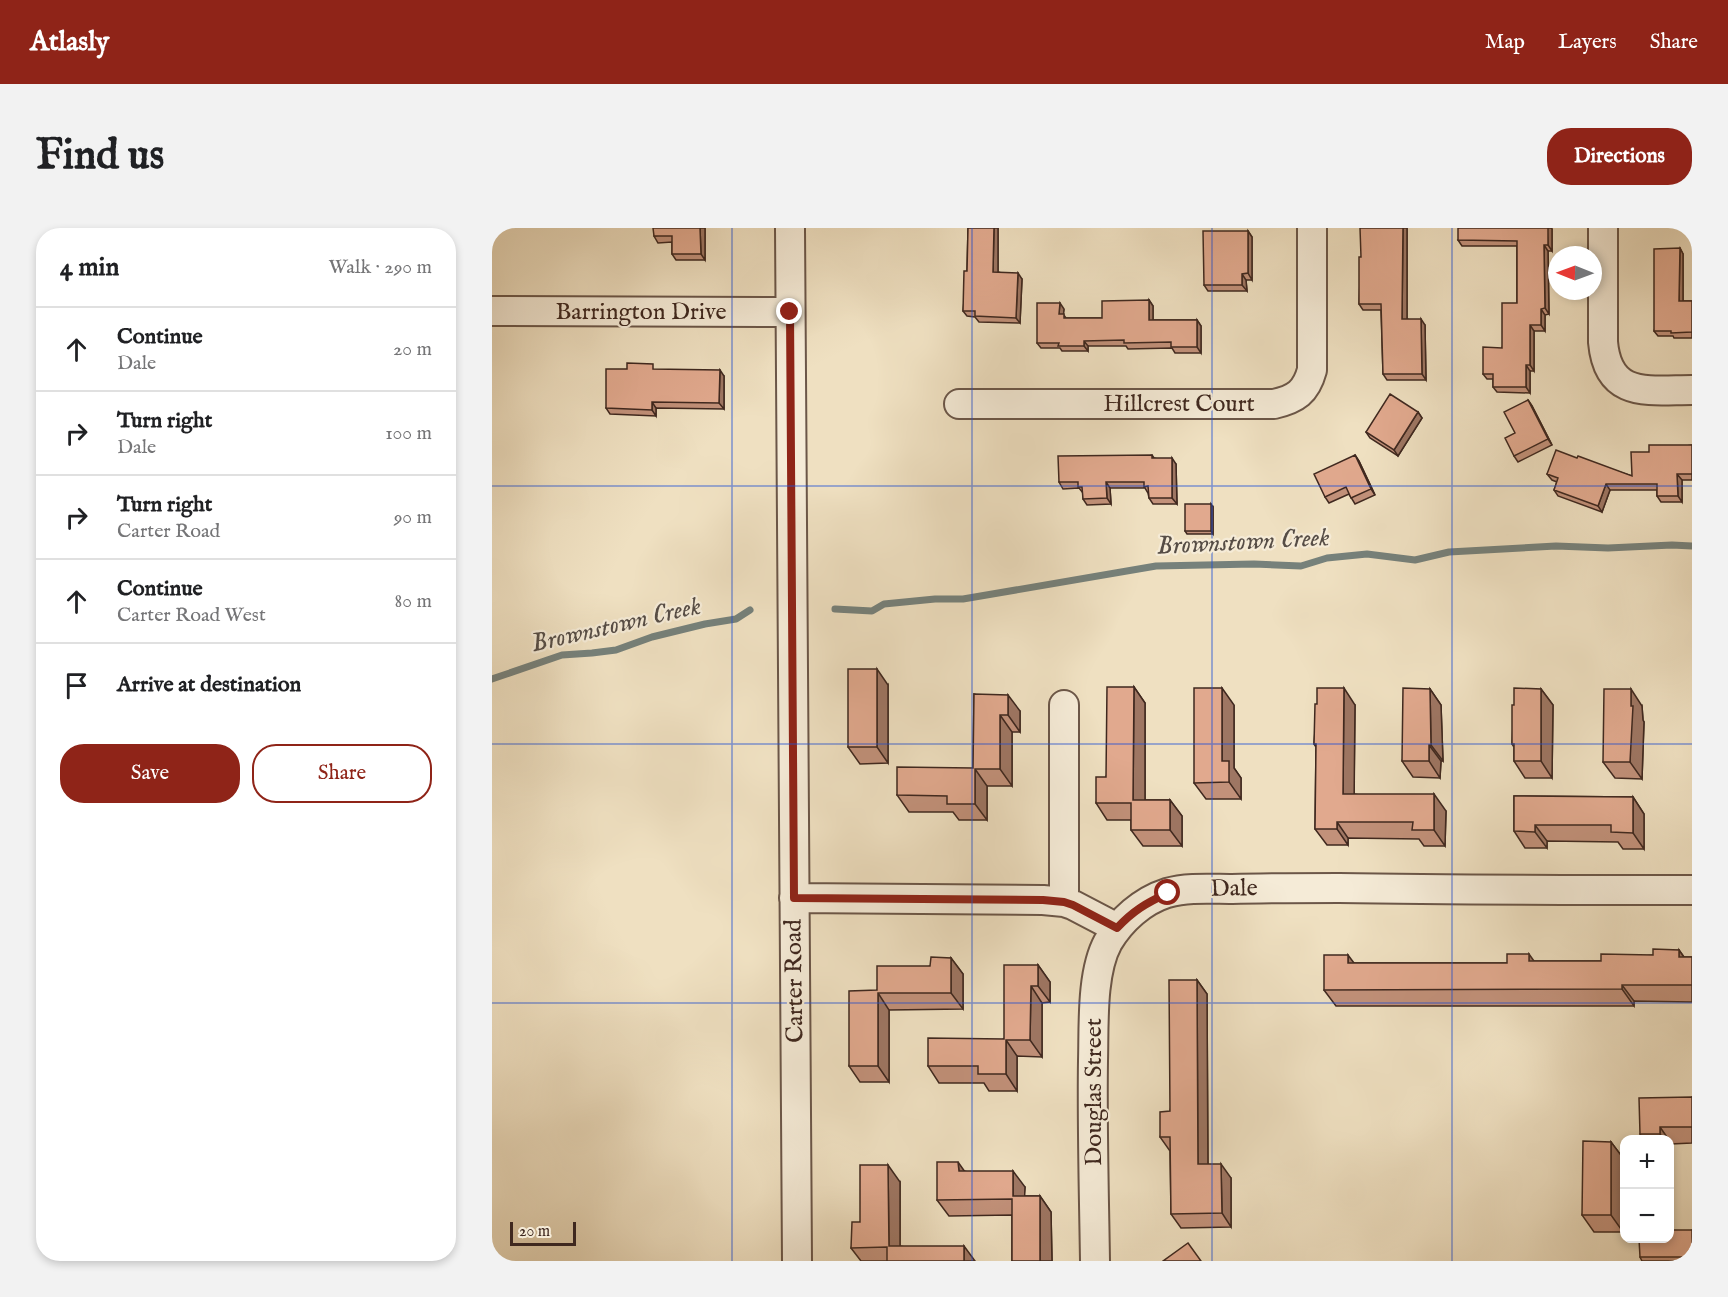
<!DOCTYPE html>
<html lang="en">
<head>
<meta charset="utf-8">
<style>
  body { margin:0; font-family:"IM FELL English",serif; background:#f2f2f2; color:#202124 }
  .controls { position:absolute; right:18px; bottom:18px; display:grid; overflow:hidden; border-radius:12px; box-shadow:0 3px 9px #0003 }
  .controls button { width:54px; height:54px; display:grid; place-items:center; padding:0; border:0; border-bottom:2px solid #e0e0e0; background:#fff; color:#202124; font:30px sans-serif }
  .compass { position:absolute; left:1056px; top:18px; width:54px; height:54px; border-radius:50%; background:#fff; box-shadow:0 3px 9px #0003; rotate:271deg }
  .scale { position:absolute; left:18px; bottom:15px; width:66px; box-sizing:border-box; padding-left:6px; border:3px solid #3f281f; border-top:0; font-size:16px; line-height:21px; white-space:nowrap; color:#3f281f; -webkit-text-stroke:4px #f5ebd7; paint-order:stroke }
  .stop { position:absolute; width:18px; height:18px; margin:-14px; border:4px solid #8f2418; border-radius:50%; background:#fff }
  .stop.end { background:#8f2418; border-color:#fff; box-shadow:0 2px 6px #0008 }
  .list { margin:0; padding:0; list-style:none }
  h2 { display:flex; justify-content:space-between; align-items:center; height:78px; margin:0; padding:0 24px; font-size:26px }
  h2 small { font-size:20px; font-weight:400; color:#757577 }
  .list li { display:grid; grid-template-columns:39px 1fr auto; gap:18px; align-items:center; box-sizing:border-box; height:84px; padding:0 24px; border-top:2px solid #e0e0e0 }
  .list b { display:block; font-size:22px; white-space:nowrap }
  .list p { margin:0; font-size:20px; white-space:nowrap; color:#757577 }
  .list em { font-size:20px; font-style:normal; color:#757577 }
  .actions { display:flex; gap:12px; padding:18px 24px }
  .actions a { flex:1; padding:14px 0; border:2px solid #8f2418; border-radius:24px; text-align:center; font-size:21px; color:#8f2418 }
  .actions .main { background:#8f2418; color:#fff }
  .icon { flex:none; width:33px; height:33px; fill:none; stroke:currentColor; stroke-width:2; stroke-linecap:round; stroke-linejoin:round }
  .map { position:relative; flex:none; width:1200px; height:1033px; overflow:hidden; border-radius:24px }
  header { display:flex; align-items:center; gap:36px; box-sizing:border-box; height:84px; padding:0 30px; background:#8f2418; color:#fff }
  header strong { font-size:28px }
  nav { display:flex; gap:33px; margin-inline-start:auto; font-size:21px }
  .intro { display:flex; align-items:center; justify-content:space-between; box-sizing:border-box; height:144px; padding:0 36px }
  h1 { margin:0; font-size:42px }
  .button { padding:15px 27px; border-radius:24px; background:#8f2418; color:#fff; font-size:21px; font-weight:700 }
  main { display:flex; gap:36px; padding:0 36px }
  aside { flex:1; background:#fff; border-radius:24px; box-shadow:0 3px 9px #0003 }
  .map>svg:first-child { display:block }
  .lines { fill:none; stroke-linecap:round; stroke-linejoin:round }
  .stream { stroke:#76817b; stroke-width:7 }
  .minor-casing { stroke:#6b5648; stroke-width:32 }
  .minor { stroke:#f5ebd7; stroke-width:28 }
  .wall { fill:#c2917a; stroke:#3f281f; stroke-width:1.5 }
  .shaded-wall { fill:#9e7663; stroke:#3f281f; stroke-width:1.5 }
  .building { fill:#e1a98e; stroke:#3f281f; stroke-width:1.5 }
  .route { stroke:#8f2418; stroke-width:8 }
  .grid { fill:none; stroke:#1d4ed8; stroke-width:1.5; stroke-opacity:0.55 }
  .labels { text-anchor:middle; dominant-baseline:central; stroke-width:4.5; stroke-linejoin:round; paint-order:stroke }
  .street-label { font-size:24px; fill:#3f281f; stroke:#f5ebd7 }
  .water-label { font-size:26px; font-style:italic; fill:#564d46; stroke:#f5ebd7 }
</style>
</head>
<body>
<header>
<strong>Atlasly</strong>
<nav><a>Map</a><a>Layers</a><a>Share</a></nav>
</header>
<div class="intro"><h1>Find us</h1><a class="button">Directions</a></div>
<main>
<aside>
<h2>4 min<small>Walk · 290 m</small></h2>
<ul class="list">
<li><svg class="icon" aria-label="ahead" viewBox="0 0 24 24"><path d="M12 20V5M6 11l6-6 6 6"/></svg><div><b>Continue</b><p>Dale</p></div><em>20 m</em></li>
<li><svg class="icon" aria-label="right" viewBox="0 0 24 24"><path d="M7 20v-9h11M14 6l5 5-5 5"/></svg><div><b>Turn right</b><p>Dale</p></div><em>100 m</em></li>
<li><svg class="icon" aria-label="right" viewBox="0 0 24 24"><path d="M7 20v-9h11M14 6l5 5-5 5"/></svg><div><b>Turn right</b><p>Carter Road</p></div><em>90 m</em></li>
<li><svg class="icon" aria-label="ahead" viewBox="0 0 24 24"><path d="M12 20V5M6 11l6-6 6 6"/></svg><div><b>Continue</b><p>Carter Road West</p></div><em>80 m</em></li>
<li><svg class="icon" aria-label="arrive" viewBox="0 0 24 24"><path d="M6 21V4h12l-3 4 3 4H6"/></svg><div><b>Arrive at destination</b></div></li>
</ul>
<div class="actions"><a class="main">Save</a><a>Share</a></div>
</aside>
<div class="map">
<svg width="1200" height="1033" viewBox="0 0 1200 1033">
  <rect width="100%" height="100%" fill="#efe0c1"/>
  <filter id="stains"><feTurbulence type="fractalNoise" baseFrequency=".00333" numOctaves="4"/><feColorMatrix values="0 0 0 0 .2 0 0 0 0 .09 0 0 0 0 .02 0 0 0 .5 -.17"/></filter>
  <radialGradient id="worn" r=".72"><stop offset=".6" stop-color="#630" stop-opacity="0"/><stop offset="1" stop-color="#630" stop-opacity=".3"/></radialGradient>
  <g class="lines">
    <path class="stream" d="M 343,381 L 380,383 L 392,376 L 443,371 L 471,371 L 664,338 L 762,336 L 809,338 L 835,330 L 875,326 L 923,332 L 957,324 L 1064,318 L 1116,320 L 1180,317 L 1200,318
      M 0,451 L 70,427 L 100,425 L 124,422 L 160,409 L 213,396 L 244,391 L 258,382"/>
    <defs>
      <path id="minor" d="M 298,0 L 305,1033
        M 1111,0 L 1111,114 C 1116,171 1156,162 1200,162
        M 0,83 L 298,84
        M 467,176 L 782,176 C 804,171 814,164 820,142 L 820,0
        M 302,670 L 551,672 L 572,674 L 581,677 L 625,700
        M 572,674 L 572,477
        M 603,1033 C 602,966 600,900 601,833 C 602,799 599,745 616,714 C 629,692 650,673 675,665 C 696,659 719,661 740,661 C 776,660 811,660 847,660 C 965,662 1082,662 1200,662"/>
    </defs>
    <use href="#minor" class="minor-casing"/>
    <use href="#minor" class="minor"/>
  </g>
  <path class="wall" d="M 213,0 L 213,32 L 184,32 L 180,26 L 180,14 L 166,15 L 162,8 Z
    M 476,0 L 506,0 L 506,44 L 530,51 L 528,95 L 487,94 L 483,89 L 475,88 L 471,83 L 475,43 Z
    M 915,0 L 915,91 L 933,97 L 934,152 L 895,152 L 891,146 L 889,82 L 871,82 L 867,76 L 869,29 Z
    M 1060,1 L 1060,23 L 1056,23 L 1057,86 L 1053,87 L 1053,103 L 1042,103 L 1042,143 L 1038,143 L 1038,165 L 1005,164 L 1001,159 L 1001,151 L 995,151 L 991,146 L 1010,120 L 1025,75 L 1025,18 L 970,18 L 966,12 Z
    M 756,3 L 760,9 L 760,52 L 754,52 L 755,63 L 716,63 L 712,57 Z
    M 1188,20 L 1191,26 L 1191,73 L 1200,73 L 1200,110 L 1182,110 L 1181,108 L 1166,108 L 1162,103 Z
    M 657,72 L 661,78 L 661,92 L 705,92 L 709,98 L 709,125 L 683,125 L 680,120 L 636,121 L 634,118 L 596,118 L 596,123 L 570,123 L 568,120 L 549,120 L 545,115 L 572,81 L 571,86 L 574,90 L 610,90 Z
    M 165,142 L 232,148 L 232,181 L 164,180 L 164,188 L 118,186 L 114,180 Z
    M 1036,172 L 1040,178 L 1060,217 L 1026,234 L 1022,228 L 1023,205 Z
    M 926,184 L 930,190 L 906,228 L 878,210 L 874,204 Z
    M 1200,217 L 1200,252 L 1190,252 L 1190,274 L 1169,274 L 1165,268 L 1165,262 L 1118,262 L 1110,284 L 1066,268 L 1062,262 L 1065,254 L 1060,252 L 1055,246 L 1085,230 L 1140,248 L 1157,224 Z
    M 660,227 L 662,230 L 684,236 L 685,276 L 661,276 L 657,270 L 656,265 L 653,260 L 618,260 L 619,276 L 595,277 L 591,271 L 591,265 L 587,260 L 571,261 L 567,254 Z
    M 863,227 L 867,233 L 883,267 L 863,276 L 857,266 L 837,275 L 833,269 Z
    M 721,279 L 721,306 L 695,306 L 693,303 Z
    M 396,457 L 396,535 L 368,536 L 356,519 Z
    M 642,459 L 653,475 L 653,572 L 678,572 L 690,588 L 690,618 L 651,618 L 639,602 L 639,592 L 615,592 L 604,575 L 614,549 Z
    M 938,461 L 949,477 L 951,533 L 949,533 L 948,550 L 921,549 L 910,533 Z
    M 1049,461 L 1061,477 L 1060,550 L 1033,550 L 1022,533 L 1022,519 L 1020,516 L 1022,477 Z
    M 482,466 L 528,483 L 528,504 L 520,504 L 520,558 L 495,558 L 495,592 L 467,592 L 461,584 L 417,584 L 405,567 L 481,540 Z
    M 825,476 L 863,477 L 862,566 L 954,583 L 953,618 L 932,618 L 927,611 L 856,610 L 856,617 L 835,617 L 823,601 L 824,519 L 822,516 Z
    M 742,477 L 742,540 L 749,550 L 749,571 L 714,571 L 702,555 Z
    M 1150,478 L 1151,492 L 1152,494 L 1150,551 L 1123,550 L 1111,534 Z
    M 1022,568 L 1141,569 L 1152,586 L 1152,621 L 1131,621 L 1126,614 L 1055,613 L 1055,620 L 1033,620 L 1022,603 Z
    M 1187,722 L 1192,729 L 1200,729 L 1200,774 L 1142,773 L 1142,778 L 844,778 L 832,762 L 862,735 L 1015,735 L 1042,733 L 1109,733 L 1161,727 Z
    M 459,730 L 471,746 L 471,781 L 397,782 L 397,854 L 368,854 L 357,838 L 385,762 L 438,738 Z
    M 546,737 L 558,754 L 558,774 L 550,775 L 550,829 L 525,828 L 525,863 L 497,863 L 492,855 L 447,855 L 436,838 L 512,811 Z
    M 705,752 L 715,766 L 716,936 L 739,950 L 739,999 L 689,1000 L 679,986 L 678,923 L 668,909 L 678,883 Z
    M 1200,869 L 1200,915 L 1179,916 L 1179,922 L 1178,922 L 1178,912 L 1152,912 L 1148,906 Z
    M 1119,914 L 1131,930 L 1131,1004 L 1102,1004 L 1090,987 Z
    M 472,943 L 533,959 L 532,968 L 548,968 L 559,984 L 560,1033 L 520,1033 L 520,987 L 457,988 L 445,972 Z
    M 408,954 L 408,1018 L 483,1033 L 369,1033 L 359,1020 L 368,994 Z
    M 1200,1002 L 1200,1033 L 1150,1033 L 1148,1029 Z"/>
  <path class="shaded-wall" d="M 208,0 L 213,0 L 213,32 L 209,26 Z
    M 502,0 L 506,0 L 506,50 L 501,44 Z
    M 911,0 L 915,0 L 915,97 L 910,91 Z
    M 1055,0 L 1059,0 L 1060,1 L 1060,23 L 1056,17 Z
    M 756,3 L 760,9 L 760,52 L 756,45 Z
    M 1052,17 L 1056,23 L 1057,86 L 1053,80 Z
    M 1188,20 L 1191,26 L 1191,79 L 1187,73 Z
    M 526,45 L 530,51 L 528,95 L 524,90 Z
    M 750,46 L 754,52 L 755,63 L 750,57 Z
    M 657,72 L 661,78 L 661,97 L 657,92 Z
    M 568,75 L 572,81 L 571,92 L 567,86 Z
    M 1049,81 L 1053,87 L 1053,103 L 1049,97 Z
    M 929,91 L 933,97 L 934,152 L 930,146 Z
    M 705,92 L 709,98 L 709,125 L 705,119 Z
    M 1038,97 L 1042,103 L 1042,143 L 1038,137 Z
    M 592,113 L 596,118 L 596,123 L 592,118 Z
    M 1034,137 L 1038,143 L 1038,165 L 1034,159 Z
    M 228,142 L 232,148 L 232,181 L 227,175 Z
    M 1036,172 L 1040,178 L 1060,217 L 1056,211 Z
    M 160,174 L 164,180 L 164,188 L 160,182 Z
    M 926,184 L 930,190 L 906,228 L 902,222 Z
    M 863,227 L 867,233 L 883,267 L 879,261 Z
    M 680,230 L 684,236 L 685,276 L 680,270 Z
    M 1185,246 L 1190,252 L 1190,274 L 1186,268 Z
    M 614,254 L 618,260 L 619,276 L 615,270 Z
    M 1114,256 L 1118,262 L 1110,284 L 1106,278 Z
    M 719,276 L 721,279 L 721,306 L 719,303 Z
    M 385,441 L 396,457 L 396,535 L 385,519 Z
    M 642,459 L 653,475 L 653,588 L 641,572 Z
    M 730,460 L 742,477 L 742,540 L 749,550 L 749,571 L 737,554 L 730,533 Z
    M 852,460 L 863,477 L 862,582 L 851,566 Z
    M 938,461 L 949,477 L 951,533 L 939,517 Z
    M 1049,461 L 1061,477 L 1060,550 L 1049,533 Z
    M 1139,461 L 1150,478 L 1151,492 L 1152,494 L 1150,551 L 1138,534 Z
    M 516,467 L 528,483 L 528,504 L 516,487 Z
    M 508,487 L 520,504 L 520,558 L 508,541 Z
    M 937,517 L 949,533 L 948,550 L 937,533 Z
    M 483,541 L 495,558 L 495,592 L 483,576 Z
    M 942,566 L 954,583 L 953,618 L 942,602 Z
    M 1141,569 L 1152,586 L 1152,621 L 1141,605 Z
    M 678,572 L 690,588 L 690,618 L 678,602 Z
    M 845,594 L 856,610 L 856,617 L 845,601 Z
    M 1043,597 L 1055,613 L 1055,620 L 1043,604 Z
    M 1187,722 L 1198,738 L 1187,729 Z
    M 1037,726 L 1049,743 L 1037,733 Z
    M 856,727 L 868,743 L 856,735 Z
    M 459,730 L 471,746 L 471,781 L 459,765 Z
    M 546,737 L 558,754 L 558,774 L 546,758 Z
    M 705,752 L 715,766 L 716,950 L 706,936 Z
    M 1130,757 L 1142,773 L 1142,778 L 1130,761 Z
    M 539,758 L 550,775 L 550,829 L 538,812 Z
    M 386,765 L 397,782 L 397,854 L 386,838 Z
    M 514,812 L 525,828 L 525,863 L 514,846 Z
    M 1168,899 L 1177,912 L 1172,912 L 1168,906 Z
    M 1119,914 L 1131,930 L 1131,1004 L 1119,987 Z
    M 466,934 L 478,951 L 467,943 Z
    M 729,936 L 739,950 L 739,999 L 730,985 Z
    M 396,937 L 408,954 L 408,1033 L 397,1018 Z
    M 521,943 L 533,959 L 532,984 L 521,968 Z
    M 548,968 L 559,984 L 560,1033 L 548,1033 Z
    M 472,1018 L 483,1033 L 472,1033 Z"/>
  <path class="building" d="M 161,0 L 208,0 L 209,26 L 180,26 L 180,8 L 162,8 Z
    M 476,0 L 502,0 L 501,44 L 526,45 L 524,90 L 483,88 L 483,83 L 471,83 L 472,43 L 475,43 Z
    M 868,0 L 911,0 L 910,91 L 929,91 L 930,146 L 891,146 L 889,76 L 867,76 L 867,29 L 869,29 Z
    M 966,0 L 1056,0 L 1056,17 L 1052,17 L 1053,80 L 1049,81 L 1049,97 L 1038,97 L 1038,137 L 1034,137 L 1034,159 L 1001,159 L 1001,146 L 991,146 L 991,119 L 1010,120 L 1010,75 L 1025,75 L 1025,13 L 966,12 Z
    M 711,3 L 756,3 L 756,45 L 750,46 L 750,57 L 712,57 Z
    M 1188,20 L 1187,73 L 1200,73 L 1200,104 L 1179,105 L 1179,103 L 1162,103 L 1162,21 Z
    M 657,72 L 657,92 L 705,92 L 705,119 L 679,119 L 679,114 L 632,115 L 632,112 L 592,113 L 592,118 L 566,118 L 567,115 L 545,115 L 545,75 L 568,75 L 567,86 L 572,86 L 572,90 L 610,90 L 610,73 Z
    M 135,135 L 161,136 L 161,141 L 228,142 L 227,175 L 160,174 L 160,182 L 114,180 L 114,141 L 135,141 Z
    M 898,166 L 926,184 L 902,222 L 874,204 Z
    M 1036,172 L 1056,211 L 1022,228 L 1013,210 L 1023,205 L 1012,184 Z
    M 1157,217 L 1200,217 L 1200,246 L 1185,246 L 1186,268 L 1165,268 L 1165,256 L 1114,256 L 1106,278 L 1062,262 L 1066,250 L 1055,246 L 1064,222 L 1085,230 L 1086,228 L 1140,248 L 1139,224 L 1157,224 Z
    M 660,227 L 660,230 L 680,230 L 680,270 L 657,270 L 656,258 L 652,259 L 652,254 L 614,254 L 615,270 L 591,271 L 590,259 L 586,259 L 586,254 L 567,254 L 566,228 Z
    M 863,227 L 879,261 L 859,270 L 854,259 L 833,269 L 822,246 Z
    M 693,276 L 719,276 L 719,303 L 693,303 Z
    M 356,441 L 385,441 L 385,519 L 356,519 Z
    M 615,459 L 642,459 L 641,572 L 678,572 L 678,602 L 639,602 L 639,575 L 604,575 L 604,549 L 614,549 Z
    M 702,460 L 730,460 L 730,533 L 737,533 L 737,554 L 702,555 Z
    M 825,460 L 852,460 L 851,566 L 942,566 L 942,602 L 920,602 L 921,594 L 845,594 L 845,601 L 823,601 L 824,516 L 822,516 L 823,476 L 825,476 Z
    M 911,460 L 938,461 L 939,517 L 937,517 L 937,533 L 910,533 Z
    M 1022,460 L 1049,461 L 1049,533 L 1022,533 L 1022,516 L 1020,516 L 1020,477 L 1022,477 Z
    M 1112,461 L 1139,461 L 1139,478 L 1141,478 L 1138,534 L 1111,534 Z
    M 482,466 L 516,467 L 516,487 L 508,487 L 508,541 L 483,541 L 483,576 L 455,576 L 455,568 L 405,567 L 405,539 L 481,540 Z
    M 1022,568 L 1141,569 L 1141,605 L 1119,604 L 1119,597 L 1043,597 L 1043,604 L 1022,603 Z
    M 1161,721 L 1187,722 L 1187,729 L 1200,729 L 1200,757 L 1130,757 L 1130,761 L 832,762 L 832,727 L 856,727 L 856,735 L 1015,735 L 1015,726 L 1037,726 L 1037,733 L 1109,733 L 1109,726 L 1161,727 Z
    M 439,729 L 459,730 L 459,765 L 386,765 L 386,838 L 357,838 L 357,763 L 385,762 L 385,738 L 438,738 Z
    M 512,737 L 546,737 L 546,758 L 539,758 L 538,812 L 514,812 L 514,846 L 486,846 L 486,838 L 436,838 L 436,810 L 512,811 Z
    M 677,752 L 705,752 L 706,936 L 729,936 L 730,985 L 679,986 L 678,909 L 668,909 L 668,884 L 678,883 Z
    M 1200,869 L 1200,899 L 1168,899 L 1168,906 L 1148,906 L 1147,870 Z
    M 1091,913 L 1119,914 L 1119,987 L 1090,987 Z
    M 445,934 L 466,934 L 467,943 L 521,943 L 521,968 L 548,968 L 548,1033 L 520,1033 L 520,971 L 445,972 Z
    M 368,937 L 396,937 L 397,1018 L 472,1018 L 472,1033 L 395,1033 L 395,1019 L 359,1020 L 360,994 L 368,994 Z
    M 1178,1002 L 1200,1002 L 1200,1029 L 1148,1029 L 1147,1011 L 1178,1011 Z
    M 696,1015 L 709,1033 L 671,1033 Z
    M 0,1028 L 8,1033 L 0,1033 Z"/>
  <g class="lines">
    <path class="route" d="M 298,84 L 302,670 L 551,672 L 572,674 L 581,677 L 625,700 C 641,683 654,675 676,665"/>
  </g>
  <path class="grid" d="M 240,0 L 240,1033M 480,0 L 480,1033M 720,0 L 720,1033M 960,0 L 960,1033M 0,258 L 1200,258M 0,516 L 1200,516M 0,775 L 1200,775"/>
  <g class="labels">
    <g class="street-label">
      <text x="149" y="84">Barrington Drive</text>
      <text x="687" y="176">Hillcrest Court</text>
      <text transform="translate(742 661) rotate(-1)">Dale</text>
      <text transform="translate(303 753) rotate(-91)">Carter Road</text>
      <text transform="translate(602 864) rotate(-90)">Douglas Street</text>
    </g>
    <g class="water-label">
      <text transform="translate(751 314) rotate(-3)">Brownstown Creek</text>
      <text transform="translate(124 397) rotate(-13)">Brownstown Creek</text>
    </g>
  </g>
  <rect width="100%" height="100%" filter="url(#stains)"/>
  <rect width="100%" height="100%" fill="url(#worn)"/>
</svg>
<div class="controls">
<button>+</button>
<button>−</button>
</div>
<svg class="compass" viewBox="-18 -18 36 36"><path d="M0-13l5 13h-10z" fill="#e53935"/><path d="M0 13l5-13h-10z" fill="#757577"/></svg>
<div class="scale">20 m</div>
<div class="stop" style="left:676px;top:665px"></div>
<div class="stop end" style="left:298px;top:84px"></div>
</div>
</main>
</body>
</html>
